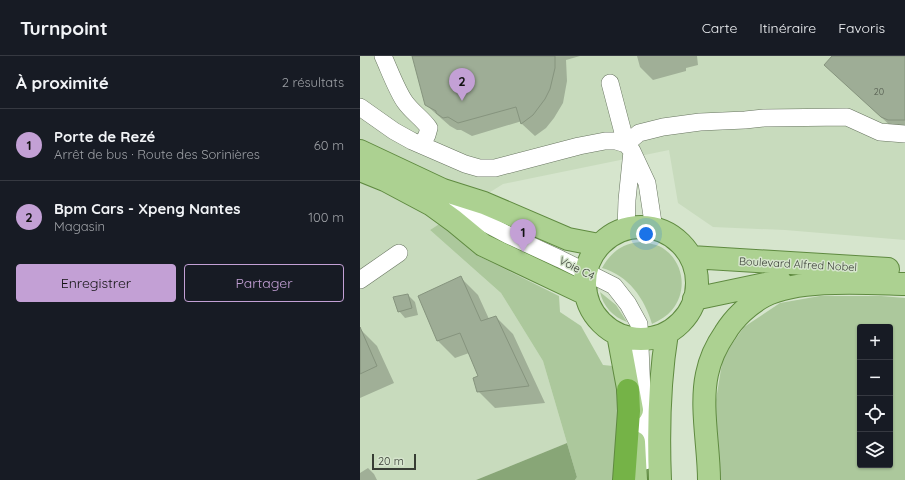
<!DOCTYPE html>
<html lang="fr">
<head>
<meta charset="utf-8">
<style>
  body { margin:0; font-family:Quicksand,sans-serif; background:#20242c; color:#f1f3f6 }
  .controls { position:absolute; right:12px; bottom:12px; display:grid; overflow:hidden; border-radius:4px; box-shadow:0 1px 3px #0004 }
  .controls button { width:36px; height:36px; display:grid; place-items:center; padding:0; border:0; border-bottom:1px solid #363941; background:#171b24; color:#f1f3f6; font:20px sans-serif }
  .scale { position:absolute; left:12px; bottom:10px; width:44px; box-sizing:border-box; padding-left:4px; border:2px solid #373d34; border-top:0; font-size:11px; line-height:14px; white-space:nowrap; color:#373d34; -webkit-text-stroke:3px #d6e5cd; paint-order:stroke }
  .you { position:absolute; left:286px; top:178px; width:14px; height:14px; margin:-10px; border:3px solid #fff; border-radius:50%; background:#1a73e8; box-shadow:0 0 0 6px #1a73e833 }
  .badge { display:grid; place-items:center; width:26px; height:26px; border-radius:50%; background:#c3a0d5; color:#111; font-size:13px; font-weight:700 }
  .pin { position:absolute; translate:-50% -33px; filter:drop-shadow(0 1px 2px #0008) }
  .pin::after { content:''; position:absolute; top:21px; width:14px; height:12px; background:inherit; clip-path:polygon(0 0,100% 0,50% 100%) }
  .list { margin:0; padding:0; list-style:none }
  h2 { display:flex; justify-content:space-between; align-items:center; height:52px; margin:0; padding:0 16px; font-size:17px }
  h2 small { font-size:13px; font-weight:400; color:#9ea1a6 }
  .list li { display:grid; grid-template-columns:26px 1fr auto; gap:12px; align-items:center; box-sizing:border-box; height:72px; padding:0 16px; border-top:1px solid #363941 }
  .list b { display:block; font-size:15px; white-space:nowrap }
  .list p { margin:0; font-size:13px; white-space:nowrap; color:#9ea1a6 }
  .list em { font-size:13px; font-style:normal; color:#9ea1a6 }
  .actions { display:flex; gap:8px; padding:12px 16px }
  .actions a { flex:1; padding:9px 0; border:1px solid #c3a0d5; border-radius:4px; text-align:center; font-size:14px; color:#c3a0d5 }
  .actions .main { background:#c3a0d5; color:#111 }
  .icon { flex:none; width:22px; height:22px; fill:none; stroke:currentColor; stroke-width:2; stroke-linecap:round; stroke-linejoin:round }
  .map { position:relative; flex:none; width:545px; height:424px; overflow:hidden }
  header { display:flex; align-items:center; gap:24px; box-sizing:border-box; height:56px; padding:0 20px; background:#171b24; border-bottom:1px solid #363941 }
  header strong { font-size:19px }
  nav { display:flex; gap:22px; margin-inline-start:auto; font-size:14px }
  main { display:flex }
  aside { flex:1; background:#171b24 }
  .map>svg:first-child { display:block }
  .built { fill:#c8dbbd }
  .green { fill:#acc89c; fill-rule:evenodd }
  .forest { fill:#88a677 }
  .shadow { fill:#0003 }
  .building { fill:#9ead96; stroke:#86947e }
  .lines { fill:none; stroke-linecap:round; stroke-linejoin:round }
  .minor-casing { stroke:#687560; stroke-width:18 }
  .major-casing { stroke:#5f8a40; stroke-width:24 }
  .highway-casing { stroke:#5f8a40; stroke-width:24 }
  .minor { stroke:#fff; stroke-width:17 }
  .major { stroke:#acd191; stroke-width:22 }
  .highway { stroke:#75b347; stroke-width:22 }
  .labels { text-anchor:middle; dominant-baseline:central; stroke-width:3; stroke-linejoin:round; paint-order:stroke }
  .number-label { font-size:9px; fill:#51594c }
  .street-label { font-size:11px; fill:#373d34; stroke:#d6e5cd }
</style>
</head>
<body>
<header>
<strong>Turnpoint</strong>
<nav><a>Carte</a><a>Itinéraire</a><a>Favoris</a></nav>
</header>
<main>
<aside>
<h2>À proximité<small>2 résultats</small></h2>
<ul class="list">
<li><span class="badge">1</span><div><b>Porte de Rezé</b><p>Arrêt de bus · Route des Sorinières</p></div><em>60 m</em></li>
<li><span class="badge">2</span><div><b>Bpm Cars - Xpeng Nantes</b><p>Magasin</p></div><em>100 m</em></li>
</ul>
<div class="actions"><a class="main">Enregistrer</a><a>Partager</a></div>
</aside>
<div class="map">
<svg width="545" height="424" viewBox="0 0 545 424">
  <rect width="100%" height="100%" fill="#d6e5cd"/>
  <path class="built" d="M 0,0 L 545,0 L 545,184 L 425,174 L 353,171 L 318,147 L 309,94 L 143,128 L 70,174 L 141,237 L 183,305 L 207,387 L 116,424 L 0,424 Z"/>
  <path class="green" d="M 84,165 L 121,201 L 199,240 L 200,256 L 221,270 L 243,309 L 253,310 L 260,337 L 257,424 L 215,424 L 217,421 L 183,305 L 141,237 L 70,174 Z
    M 281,186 C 288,187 294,188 299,190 C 323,202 329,234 312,254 C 307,260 300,264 292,268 C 285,243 268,219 242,212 C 251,196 263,187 281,186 Z
    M 240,236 L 256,249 L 267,266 C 253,261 243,250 240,236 Z
    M 460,240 L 521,240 L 545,242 L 545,424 L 356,424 L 355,350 L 363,301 L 384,271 L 420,247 ZM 500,271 L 530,271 L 530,409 L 500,409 Z"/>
  <path class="forest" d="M 207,387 L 217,421 L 215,424 L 116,424 Z"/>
  <path class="shadow" d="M 53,0 L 220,0 L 206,4 L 207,25 L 203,47 L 194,62 L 186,72 L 175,80 L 162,68 L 162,65 L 112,80 L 101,74 L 97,74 L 90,70 L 66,49 Z
    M 277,0 L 337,0 L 338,9 L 326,12 L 326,15 L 293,24 L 280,11 Z
    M 473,0 L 545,0 L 545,77 L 535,74 L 479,22 Z
    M 101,222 L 118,239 L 129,263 L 136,261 L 153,278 L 185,347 L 135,352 L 118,335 L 119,321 L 109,297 L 95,302 L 78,285 L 59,241 Z
    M 48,239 L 55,246 L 58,259 L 45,262 L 39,255 Z
    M 0,273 L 17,290 L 34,327 L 0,342 Z
    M 8,412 L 14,418 L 17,424 L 0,424 L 0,417 Z"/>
  <path class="building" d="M 52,0 L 195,0 L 195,12 L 190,33 L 185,43 L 173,59 L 161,68 L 156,51 L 98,67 L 88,61 L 83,62 L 76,57 L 76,55 L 65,49 Z
    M 472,0 L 545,0 L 545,64 L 528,64 L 521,61 L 464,9 Z
    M 101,220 L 121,265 L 136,260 L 169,330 L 117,336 L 113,322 L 118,320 L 100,277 L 77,285 L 58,240 Z
    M 48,238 L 52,252 L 38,256 L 33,241 Z
    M 0,271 L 17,310 L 0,318 Z"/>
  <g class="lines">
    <defs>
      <path id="minor" d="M 23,0 C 29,13 37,35 45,46 C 52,56 62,62 69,72 L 67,79 L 62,89
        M 250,27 L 266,88
        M 0,51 L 34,75 L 52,85 L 105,108 L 119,112 L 135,112 L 219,90 L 245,85 L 256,85 L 266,88 L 272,95
        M 266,88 L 279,77 L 303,71 L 340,66 L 385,64 L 404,62 L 487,61 L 520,76 L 545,78
        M 69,137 L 148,179 L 200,203 L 254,230 L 268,248 L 279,268 L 285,405
        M 266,173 L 267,144 L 272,95 L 287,127 L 294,173
        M 0,224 L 39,197"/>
      <path id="major" d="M 0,95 L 83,134 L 124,147 L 208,183 L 239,189
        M 0,114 L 25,124 L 72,149 L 94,165 L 123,189 L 226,238
        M225 227a56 56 0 1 1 112 0a56 56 0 1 1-112 0Z
        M 331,201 L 528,213
        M 334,243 L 420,225
        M 258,278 L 272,354
        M 274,386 L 276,424
        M 300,424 C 298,375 299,326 307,277
        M 349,424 C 349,391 340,350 347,318 C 350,303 356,290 365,277 C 374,262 389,248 404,240 C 439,222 506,227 545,228"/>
      <path id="highway" d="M 264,424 L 269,355 L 268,334"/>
    </defs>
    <use href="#minor" class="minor-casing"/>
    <use href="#major" class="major-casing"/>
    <use href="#highway" class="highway-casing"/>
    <use href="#minor" class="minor"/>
    <use href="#major" class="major"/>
    <use href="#highway" class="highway"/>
  </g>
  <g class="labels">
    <g class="number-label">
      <text x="519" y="35">20</text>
    </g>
    <g class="street-label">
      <text transform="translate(438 208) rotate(3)">Boulevard Alfred Nobel</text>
      <text transform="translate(217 212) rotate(27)">Voie C4</text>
    </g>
  </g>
</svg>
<div class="controls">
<button>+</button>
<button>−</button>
<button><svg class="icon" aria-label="locate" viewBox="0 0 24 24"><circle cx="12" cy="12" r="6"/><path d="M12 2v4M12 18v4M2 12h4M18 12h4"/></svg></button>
<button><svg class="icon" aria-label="layers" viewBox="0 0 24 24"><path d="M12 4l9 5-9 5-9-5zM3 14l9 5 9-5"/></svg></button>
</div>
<div class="scale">20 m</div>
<div class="you"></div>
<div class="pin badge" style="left:163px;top:196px">1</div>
<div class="pin badge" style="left:102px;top:45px">2</div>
</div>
</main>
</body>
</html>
